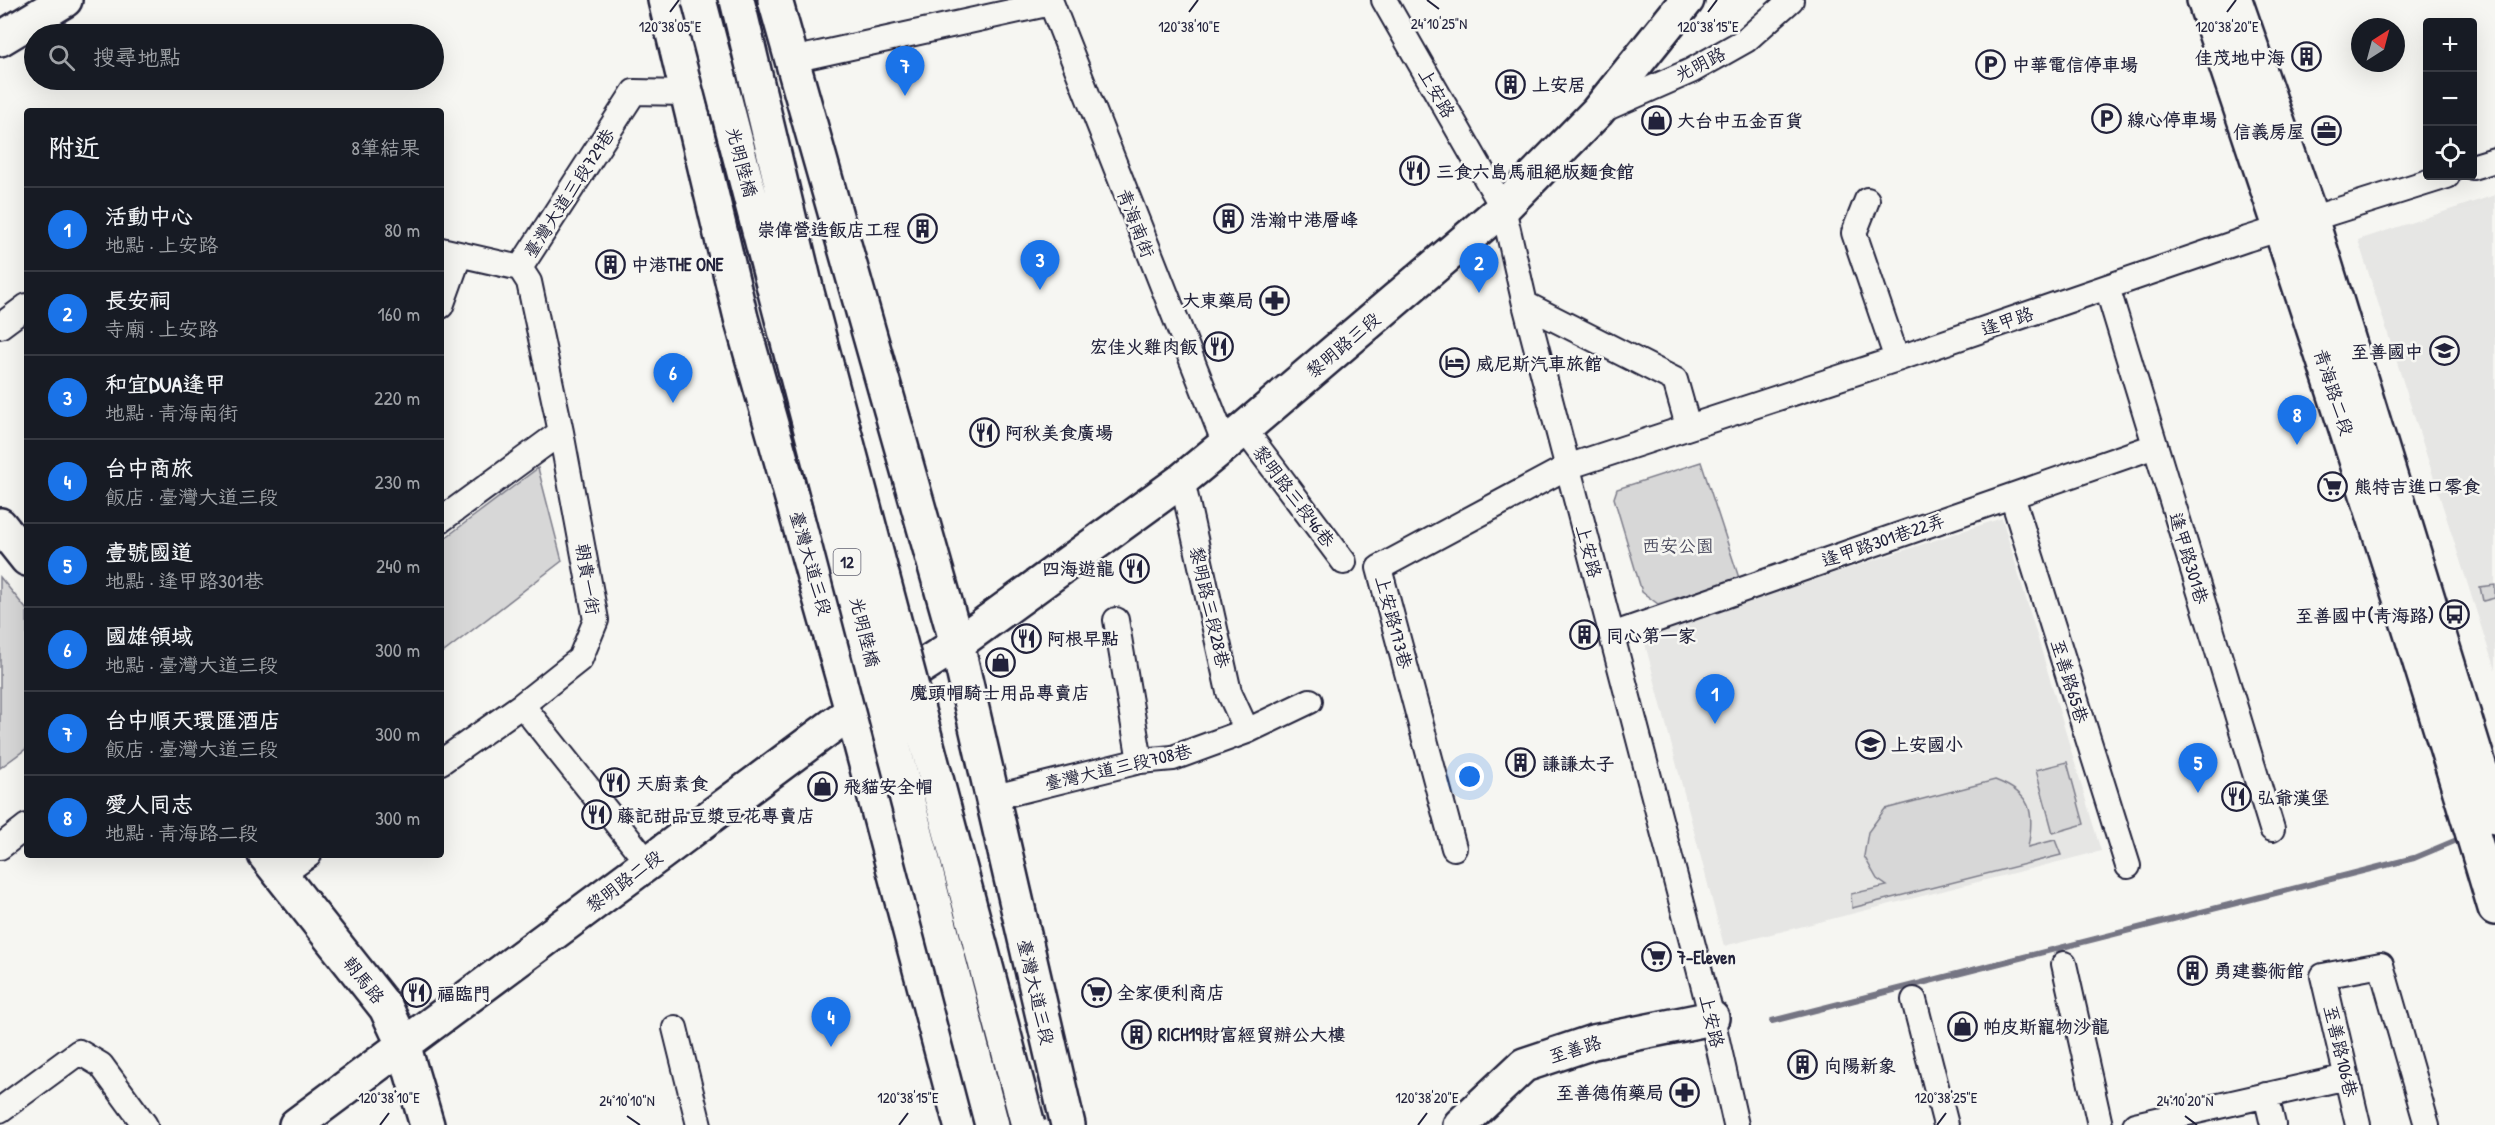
<!DOCTYPE html>
<html lang="zh-TW">
<head>
<meta charset="utf-8">
<style>
  body { margin:0; font-family:"Patrick Hand","LXGW WenKai TC",sans-serif; background:#20242c; color:#f1f3f6 }
  .controls { position:absolute; right:18px; top:18px; display:grid; overflow:hidden; border-radius:6px; box-shadow:0 6px 24px #0002 }
  .controls button { width:54px; height:54px; display:grid; place-items:center; padding:0; border:0; border-bottom:2px solid #363941; background:#171b24; color:#f1f3f6; font:30px sans-serif }
  .compass { position:absolute; left:2351px; top:18px; width:54px; height:54px; border-radius:50%; background:#171b24; box-shadow:0 6px 24px #0002; rotate:36deg }
  .you { position:absolute; left:1470px; top:777px; width:21px; height:21px; margin:-15px; border:4px solid #fff; border-radius:50%; background:#1a73e8; box-shadow:0 0 0 9px #1a73e833 }
  .badge { display:grid; place-items:center; width:39px; height:39px; border-radius:50%; background:#1a73e8; color:#fff; font-size:20px; font-weight:700 }
  .pin { position:absolute; translate:-50% -50px; filter:drop-shadow(0 2px 3px #0008) }
  .pin::after { content:''; position:absolute; top:32px; width:21px; height:18px; background:inherit; clip-path:polygon(0 0,100% 0,50% 100%) }
  .list { margin:0; padding:0; list-style:none }
  h2 { display:flex; justify-content:space-between; align-items:center; height:78px; margin:0; padding:0 24px; font-size:26px }
  h2 small { font-size:20px; font-weight:400; color:#9ea1a6 }
  .list li { display:grid; grid-template-columns:39px 1fr auto; gap:18px; align-items:center; box-sizing:border-box; height:84px; padding:0 24px; border-top:2px solid #363941 }
  .list b { display:block; font-size:22px; white-space:nowrap }
  .list p { margin:0; font-size:20px; white-space:nowrap; color:#9ea1a6 }
  .list em { font-size:20px; font-style:normal; color:#9ea1a6 }
  .icon { flex:none; width:33px; height:33px; fill:none; stroke:currentColor; stroke-width:2; stroke-linecap:round; stroke-linejoin:round }
  .map { position:relative; flex:none; width:2495px; height:1125px; overflow:hidden }
  .search { position:absolute; background:#171b24; box-shadow:0 6px 24px #0002; left:24px; top:24px; width:420px; height:66px; display:flex; align-items:center; gap:15px; box-sizing:border-box; padding:0 21px; border-radius:33px; color:#9ea1a6; font-size:22px }
  .panel { position:absolute; background:#171b24; box-shadow:0 6px 24px #0002; left:24px; top:108px; width:420px; height:750px; border-radius:6px }
  .map>svg:first-child { display:block }
  .built { fill:#e6e6e4 }
  .green { fill:#d7d7d7; stroke:#7c7c89; stroke-width:1.5 }
  .lines { fill:none; stroke-linecap:round; stroke-linejoin:round }
  .stream { stroke:#757583; stroke-width:6 }
  .street-casing { stroke:#22223b; stroke-width:28 }
  .secondary-casing { stroke:#22223b; stroke-width:38 }
  .primary-casing { stroke:#22223b; stroke-width:38 }
  .street { stroke:#f6f6f2; stroke-width:24 }
  .secondary { stroke:#f6f6f2; stroke-width:33 }
  .primary { stroke:#f6f6f2; stroke-width:33 }
  .primary-bridge-casing { stroke:#22223b; stroke-width:38; stroke-linecap:butt }
  .primary-bridge { stroke:#f6f6f2; stroke-width:33 }
  .ticks { fill:none; stroke:#22223b; stroke-width:2 }
  .labels { text-anchor:middle; dominant-baseline:central; stroke-width:5; stroke-linejoin:round; paint-order:stroke }
  .shield { fill:#f6f6f2; stroke:#626272; stroke-width:1.5 }
  .shield-label { font-size:16px; font-weight:bold; fill:#22223b }
  .poi-label { font-size:18px; font-weight:bold; fill:#22223b; stroke:#f6f6f2; text-anchor:start }
  .street-label { font-size:18px; fill:#22223b; stroke:#f6f6f2 }
  .park-label { font-size:18px; fill:#4f4f62; stroke:#f6f6f2 }
  .ticks-label { font-size:15px; text-anchor:middle; fill:#22223b; stroke:#f6f6f2; stroke-width:5; stroke-linejoin:round; paint-order:stroke }
</style>
</head>
<body>
<div class="map">
<svg width="2495" height="1125" viewBox="0 0 2495 1125">
  <rect width="100%" height="100%" fill="#f6f6f2"/>
  <filter id="ink" filterUnits="userSpaceOnUse"><feTurbulence type="fractalNoise" baseFrequency=".0167" numOctaves="2"/><feDisplacementMap in="SourceGraphic" scale="12" xChannelSelector="R" yChannelSelector="G"/><feConvolveMatrix kernelMatrix="1 2 1 2 8 2 1 2 1" color-interpolation-filters="sRGB"/></filter>
  <g filter="url(#ink)">
    <path class="built" d="M 2495,195 L 2495,670 L 2358,240 Z
      M 2002,518 L 2101,851 L 1724,946 L 1643,636 Z"/>
    <path class="green" d="M 1701,462 L 1739,578 L 1658,604 L 1642,592 L 1614,498 L 1617,489 Z
      M 538,468 L 562,561 L 444,652 L 441,648 L 441,541 Z
      M 0,577 L 27,610 L 27,748 L 0,768 Z
      M 2495,585 L 2495,598 L 2483,601 L 2480,587 Z
      M 2067,762 L 2084,824 L 2053,833 L 2036,770 Z
      M 1995,780 C 2032,794 2035,812 2028,847 L 2055,840 L 2061,855 L 1852,908 L 1851,894 L 1887,886 L 1877,879 L 1864,856 L 1868,832 L 1885,809 Z"/>
    <g class="lines">
      <path class="stream" d="M 1772,1021 L 2414,858 L 2464,837"/>
      <defs>
        <path id="street" d="M 1050,0 L 1225,444
          M 1384,0 L 1503,208 L 1525,304 L 1712,1018 L 1736,1125
          M 792,60 L 1051,3
          M 1600,111 L 1691,71 L 1746,40 L 1791,0
          M 2472,167 L 2495,160
          M 1867,200 L 1854,233 L 1897,359
          M 441,250 L 520,268
          M 520,268 L 634,92 L 686,93
          M 2107,287 L 2272,829
          M 1525,304 L 1675,380 L 1688,426
          M 441,306 L 459,256
          M 0,326 L 27,306
          M 1244,429 L 1344,562
          M 1182,480 L 1229,692 L 1247,731
          M 2012,496 L 2128,866
          M 441,520 L 561,432
          M 1116,620 L 1140,761
          M 1612,635 L 2155,446
          M 522,705 L 648,863
          M 441,762 L 522,705 L 580,659 L 596,620 L 561,432 L 529,282 L 520,268
          M 991,798 L 1140,761 L 1173,758 L 1247,731 L 1310,701
          M 0,847 L 27,826
          M 1454,848 L 1379,568 L 1567,467 L 1897,359 L 2247,239 L 2447,176
          M 281,875 L 309,855
          M 2064,964 L 2100,1125
          M 1914,1000 L 1946,1125
          M 675,1028 L 699,1125
          M 2266,1095 L 2273,1125
          M 0,1110 L 79,1052 L 101,1065 L 145,1125
          M 2135,1125 L 2347,1077
          M 2358,1125 L 2323,976 L 2381,965 L 2427,1125"/>
        <path id="secondary" d="M 2204,0 C 2306,301 2404,603 2495,908
          M 2235,0 L 2311,218 L 2495,817
          M 0,39 L 65,0
          M 0,525 L 27,559
          M 265,855 L 386,1008 L 403,1044 L 427,1125
          M 296,1125 L 852,711 L 957,644 L 1182,480 L 1244,429 L 1503,208 L 1597,112 L 1687,0
          M 1460,1125 L 1524,1065 L 1593,1042 L 1712,1018"/>
        <path id="primary" d="M 665,0 L 741,318 L 852,711 L 961,1125
          M 775,0 L 957,644 L 1068,1125"/>
      </defs>
      <use href="#street" class="street-casing"/>
      <use href="#secondary" class="secondary-casing"/>
      <use href="#primary" class="primary-casing"/>
      <use href="#street" class="street"/>
      <use href="#secondary" class="secondary"/>
      <use href="#primary" class="primary"/>
      <defs>
        <path id="primary-bridge" d="M 699,0 L 992,1125
          M 737,0 L 807,292 L 1028,1125"/>
      </defs>
      <use href="#primary-bridge" class="primary-bridge-casing"/>
      <use href="#primary-bridge" class="primary-bridge"/>
    </g>
  </g>
  <path class="ticks" d="M 1427,0 L 1439,9M 670,12 L 679,0M 1189,12 L 1198,0M 1708,12 L 1717,0M 2227,12 L 2236,0M 627,1116 L 640,1125M 2185,1116 L 2197,1125M 380,1125 L 389,1113M 899,1125 L 908,1113M 1418,1125 L 1427,1113M 1937,1125 L 1946,1113"/>
  <defs>
    <symbol id="building-ring" viewBox="-11 -11 22 22"><circle r="9.5" fill="#f6f6f2" stroke="#22223b" stroke-width="1.5"/><path d="M-4-6H4V6H1V3H-1V6H-4ZM-2.5-4.3h1.7v1.8h-1.7ZM.8-4.3h1.7v1.8H.8ZM-2.5-1h1.7V.8h-1.7ZM.8-1h1.7V.8H.8Z" fill="#22223b"/></symbol>
    <symbol id="parking-ring" viewBox="-11 -11 22 22"><circle r="9.5" fill="#f6f6f2" stroke="#22223b" stroke-width="1.5"/><path d="M-3.5-5.5H1a3.5 3.5 0 0 1 0 7H-1V5.5H-3.5ZM-1-3.4V-.6H.8a1.4 1.4 0 0 0 0-2.8Z" fill="#22223b"/></symbol>
    <symbol id="shop-ring" viewBox="-11 -11 22 22"><circle r="9.5" fill="#f6f6f2" stroke="#22223b" stroke-width="1.5"/><path d="M-5-2.5h2.3a2.7 3.5 0 0 1 5.4 0H5L5.5 6h-11ZM-1.5-2.5h3a1.5 2.3 0 0 0-3 0Z" fill="#22223b"/></symbol>
    <symbol id="office-ring" viewBox="-11 -11 22 22"><circle r="9.5" fill="#f6f6f2" stroke="#22223b" stroke-width="1.5"/><path d="M-6-3h4V-5.5h4V-3h4V5H-6ZM-1-4.5V-3h2v-1.5ZM-6 0V1H6V0Z" fill="#22223b"/></symbol>
    <symbol id="restaurant-ring" viewBox="-11 -11 22 22"><circle r="9.5" fill="#f6f6f2" stroke="#22223b" stroke-width="1.5"/><path d="M-5-6h1v4h1v-4h1v4h1v-4h1v5L-1.5 .5V6h-2V.5L-5-1ZM5-6V6H3V1.5H1.5Q1.5-4 5-6Z" fill="#22223b"/></symbol>
    <symbol id="pharmacy-ring" viewBox="-11 -11 22 22"><circle r="9.5" fill="#f6f6f2" stroke="#22223b" stroke-width="1.5"/><path d="M-2-6h4v4h4v4h-4v4h-4v-4h-4v-4h4Z" fill="#22223b"/></symbol>
    <symbol id="school-ring" viewBox="-11 -11 22 22"><circle r="9.5" fill="#f6f6f2" stroke="#22223b" stroke-width="1.5"/><path d="M0-5L7-2L0 1L-7-2ZM-4 1L0 2.5L4 1V4Q0 6-4 4Z" fill="#22223b"/></symbol>
    <symbol id="hotel-ring" viewBox="-11 -11 22 22"><circle r="9.5" fill="#f6f6f2" stroke="#22223b" stroke-width="1.5"/><path d="M-6-4.5h1.5V1H6V5H4.5V3h-9V5H-6ZM-4 0a1.8 1.8 0 1 1 3.6 0ZM.5 0V-2.5h3Q6-2.5 6 0Z" fill="#22223b"/></symbol>
    <symbol id="supermarket-ring" viewBox="-11 -11 22 22"><circle r="9.5" fill="#f6f6f2" stroke="#22223b" stroke-width="1.5"/><path d="M-6-5.5h2.5l.6 2H6L4.5 2H-2.5L-4.4-4H-6ZM-1.5 3.2a1.3 1.3 0 1 0 .1 0ZM3 3.2a1.3 1.3 0 1 0 .1 0Z" fill="#22223b"/></symbol>
    <symbol id="bus-ring" viewBox="-11 -11 22 22"><circle r="9.5" fill="#f6f6f2" stroke="#22223b" stroke-width="1.5"/><path d="M-5-6H5V4H4V6H2V4H-2V6H-4V4H-5ZM-3.5-4V0h7V-4ZM-3.5 1.2v1.5H-2V1.2ZM2 1.2v1.5H3.5V1.2Z" fill="#22223b"/></symbol>
  </defs>
  <g fill-rule="evenodd">
    <use href="#building-ring" x="2290" y="40" width="33" height="33"/>
    <use href="#parking-ring" x="1974" y="48" width="33" height="33"/>
    <use href="#building-ring" x="1494" y="68" width="33" height="33"/>
    <use href="#parking-ring" x="2090" y="102" width="33" height="33"/>
    <use href="#shop-ring" x="1640" y="104" width="33" height="33"/>
    <use href="#office-ring" x="2310" y="114" width="33" height="33"/>
    <use href="#restaurant-ring" x="1398" y="154" width="33" height="33"/>
    <use href="#building-ring" x="1212" y="202" width="33" height="33"/>
    <use href="#building-ring" x="906" y="212" width="33" height="33"/>
    <use href="#building-ring" x="594" y="248" width="33" height="33"/>
    <use href="#pharmacy-ring" x="1258" y="284" width="33" height="33"/>
    <use href="#restaurant-ring" x="1202" y="330" width="33" height="33"/>
    <use href="#school-ring" x="2428" y="334" width="33" height="33"/>
    <use href="#hotel-ring" x="1438" y="346" width="33" height="33"/>
    <use href="#restaurant-ring" x="968" y="416" width="33" height="33"/>
    <use href="#supermarket-ring" x="2316" y="470" width="33" height="33"/>
    <use href="#restaurant-ring" x="1118" y="552" width="33" height="33"/>
    <use href="#bus-ring" x="2438" y="598" width="33" height="33"/>
    <use href="#building-ring" x="1568" y="618" width="33" height="33"/>
    <use href="#restaurant-ring" x="1010" y="622" width="33" height="33"/>
    <use href="#shop-ring" x="984" y="646" width="33" height="33"/>
    <use href="#school-ring" x="1854" y="728" width="33" height="33"/>
    <use href="#building-ring" x="1504" y="746" width="33" height="33"/>
    <use href="#restaurant-ring" x="598" y="766" width="33" height="33"/>
    <use href="#shop-ring" x="806" y="770" width="33" height="33"/>
    <use href="#restaurant-ring" x="2220" y="780" width="33" height="33"/>
    <use href="#restaurant-ring" x="580" y="798" width="33" height="33"/>
    <use href="#supermarket-ring" x="1640" y="940" width="33" height="33"/>
    <use href="#building-ring" x="2176" y="954" width="33" height="33"/>
    <use href="#supermarket-ring" x="1080" y="976" width="33" height="33"/>
    <use href="#restaurant-ring" x="400" y="976" width="33" height="33"/>
    <use href="#shop-ring" x="1946" y="1010" width="33" height="33"/>
    <use href="#building-ring" x="1120" y="1018" width="33" height="33"/>
    <use href="#building-ring" x="1786" y="1048" width="33" height="33"/>
    <use href="#pharmacy-ring" x="1668" y="1076" width="33" height="33"/>
  </g>
  <g class="labels">
    <rect class="shield" x="833.5" y="549" width="27" height="26" rx="4.5"/>
    <g class="shield-label">
      <text x="847" y="562">12</text>
    </g>
    <g class="poi-label">
      <text x="2285" y="57" text-anchor="end">佳茂地中海</text>
      <text x="2012" y="64">中華電信停車場</text>
      <text x="1532" y="84">上安居</text>
      <text x="2127" y="119">線心停車場</text>
      <text x="1677" y="120">大台中五金百貨</text>
      <text x="2305" y="131" text-anchor="end">信義房屋</text>
      <text x="1436" y="171">三食六島馬祖絕版麵食館</text>
      <text x="1250" y="219">浩瀚中港層峰</text>
      <text x="901" y="229" text-anchor="end">崇偉營造飯店工程</text>
      <text x="631" y="264">中港THE ONE</text>
      <text x="1254" y="300" text-anchor="end">大東藥局</text>
      <text x="1198" y="346" text-anchor="end">宏佳火雞肉飯</text>
      <text x="2423" y="351" text-anchor="end">至善國中</text>
      <text x="1476" y="363">威尼斯汽車旅館</text>
      <text x="1005" y="432">阿秋美食廣場</text>
      <text x="2354" y="486">熊特吉進口零食</text>
      <text x="1114" y="568" text-anchor="end">四海遊龍</text>
      <text x="2434" y="615" text-anchor="end">至善國中(青海路)</text>
      <text x="1606" y="635">同心第一家</text>
      <text x="1047" y="638">阿根早點</text>
      <text x="1000" y="692" text-anchor="middle">魔頭帽騎士用品專賣店</text>
      <text x="1891" y="744">上安國小</text>
      <text x="1542" y="763">謙謙太子</text>
      <text x="636" y="783">天廚素食</text>
      <text x="843" y="786">飛貓安全帽</text>
      <text x="2257" y="797">弘爺漢堡</text>
      <text x="617" y="815">藤記甜品豆漿豆花專賣店</text>
      <text x="1677" y="957">7-Eleven</text>
      <text x="2214" y="970">勇建藝術館</text>
      <text x="1117" y="992">全家便利商店</text>
      <text x="437" y="993">福臨門</text>
      <text x="1983" y="1026">帕皮斯寵物沙龍</text>
      <text x="1158" y="1034">RICH19財富經貿辦公大樓</text>
      <text x="1824" y="1065">向陽新象</text>
      <text x="1664" y="1092" text-anchor="end">至善德侑藥局</text>
    </g>
    <g class="street-label">
      <text transform="translate(1700 64) rotate(-27)">光明路</text>
      <text transform="translate(1437 93) rotate(60)">上安路</text>
      <text transform="translate(742 162) rotate(75)">光明陸橋</text>
      <text transform="translate(569 193) rotate(-57)">臺灣大道三段729巷</text>
      <text transform="translate(1136 223) rotate(69)">青海南街</text>
      <text transform="translate(2007 321) rotate(-19)">逢甲路</text>
      <text transform="translate(1343 345) rotate(-40)">黎明路三段</text>
      <text transform="translate(2334 392) rotate(72)">青海路二段</text>
      <text transform="translate(1294 496) rotate(53)">黎明路三段46巷</text>
      <text transform="translate(1883 540) rotate(-19)">逢甲路301巷22弄</text>
      <text transform="translate(1589 551) rotate(75)">上安路</text>
      <text transform="translate(2189 558) rotate(73)">逢甲路301巷</text>
      <text transform="translate(811 563) rotate(74)">臺灣大道三段</text>
      <text transform="translate(588 579) rotate(81)">朝貴一街</text>
      <text transform="translate(1210 607) rotate(77)">黎明路三段28巷</text>
      <text transform="translate(1394 622) rotate(75)">上安路173巷</text>
      <text transform="translate(865 632) rotate(76)">光明陸橋</text>
      <text transform="translate(2070 681) rotate(73)">至善路65巷</text>
      <text transform="translate(1118 767) rotate(-13)">臺灣大道三段708巷</text>
      <text transform="translate(624 881) rotate(-37)">黎明路二段</text>
      <text transform="translate(364 980) rotate(52)">朝馬路</text>
      <text transform="translate(1036 992) rotate(77)">臺灣大道三段</text>
      <text transform="translate(1712 1021) rotate(77)">上安路</text>
      <text transform="translate(1575 1049) rotate(-17)">至善路</text>
      <text transform="translate(2341 1051) rotate(77)">至善路106巷</text>
    </g>
    <g class="park-label">
      <text x="1678" y="545">西安公園</text>
    </g>
  </g>
  <g class="ticks-label">
    <text x="1439" y="29">24°10'25"N</text>
    <text x="670" y="32">120°38'05"E</text>
    <text x="1189" y="32">120°38'10"E</text>
    <text x="1708" y="32">120°38'15"E</text>
    <text x="2227" y="32">120°38'20"E</text>
    <text x="389" y="1103">120°38'10"E</text>
    <text x="908" y="1103">120°38'15"E</text>
    <text x="1427" y="1103">120°38'20"E</text>
    <text x="1946" y="1103">120°38'25"E</text>
    <text x="627" y="1106">24°10'10"N</text>
    <text x="2185" y="1106">24°10'20"N</text>
  </g>
</svg>
<div class="controls">
<button>+</button>
<button>−</button>
<button><svg class="icon" aria-label="locate" viewBox="0 0 24 24"><circle cx="12" cy="12" r="6"/><path d="M12 2v4M12 18v4M2 12h4M18 12h4"/></svg></button>
</div>
<svg class="compass" viewBox="-18 -18 36 36"><path d="M0-13l5 13h-10z" fill="#e53935"/><path d="M0 13l5-13h-10z" fill="#9ea1a6"/></svg>
<div class="you"></div>
<div class="pin badge" style="left:1715px;top:724px">1</div>
<div class="pin badge" style="left:1479px;top:293px">2</div>
<div class="pin badge" style="left:1040px;top:290px">3</div>
<div class="pin badge" style="left:831px;top:1047px">4</div>
<div class="pin badge" style="left:2198px;top:793px">5</div>
<div class="pin badge" style="left:673px;top:403px">6</div>
<div class="pin badge" style="left:905px;top:96px">7</div>
<div class="pin badge" style="left:2297px;top:445px">8</div>
<div class="search"><svg class="icon" aria-label="search" viewBox="0 0 24 24"><circle cx="10" cy="10" r="6"/><path d="M15 15l6 6"/></svg>搜尋地點</div>
<section class="panel">
<h2>附近<small>8筆結果</small></h2>
<ul class="list">
<li><span class="badge">1</span><div><b>活動中心</b><p>地點 · 上安路</p></div><em>80 m</em></li>
<li><span class="badge">2</span><div><b>長安祠</b><p>寺廟 · 上安路</p></div><em>160 m</em></li>
<li><span class="badge">3</span><div><b>和宜DUA逢甲</b><p>地點 · 青海南街</p></div><em>220 m</em></li>
<li><span class="badge">4</span><div><b>台中商旅</b><p>飯店 · 臺灣大道三段</p></div><em>230 m</em></li>
<li><span class="badge">5</span><div><b>壹號國道</b><p>地點 · 逢甲路301巷</p></div><em>240 m</em></li>
<li><span class="badge">6</span><div><b>國雄領域</b><p>地點 · 臺灣大道三段</p></div><em>300 m</em></li>
<li><span class="badge">7</span><div><b>台中順天環匯酒店</b><p>飯店 · 臺灣大道三段</p></div><em>300 m</em></li>
<li><span class="badge">8</span><div><b>愛人同志</b><p>地點 · 青海路二段</p></div><em>300 m</em></li>
</ul>
</section>
</div>
</body>
</html>
